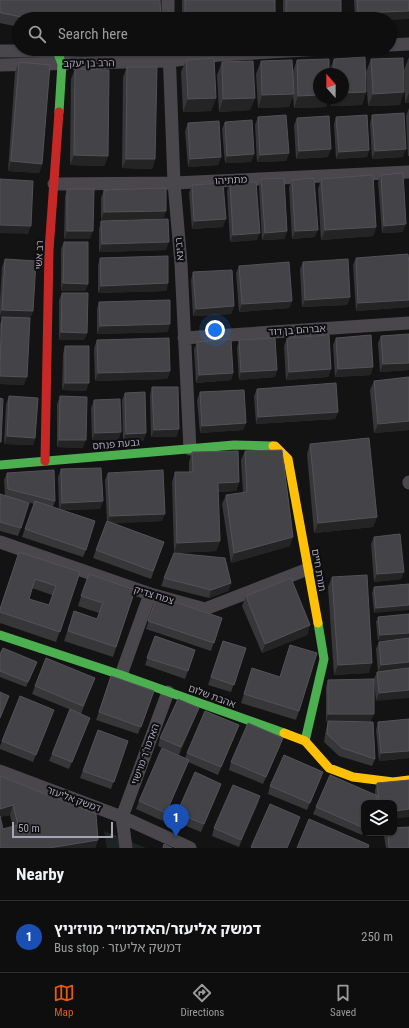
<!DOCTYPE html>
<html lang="en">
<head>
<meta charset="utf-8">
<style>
  body { margin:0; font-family:"Roboto Condensed","Noto Sans Hebrew",sans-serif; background:#1c1c1c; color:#f1f3f6 }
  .controls { position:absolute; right:12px; bottom:12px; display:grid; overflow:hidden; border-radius:8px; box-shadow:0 1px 3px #0004 }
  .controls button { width:36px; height:36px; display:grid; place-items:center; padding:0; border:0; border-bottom:1px solid #2e2e2e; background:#0e0e0e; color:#f1f3f6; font:20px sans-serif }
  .compass { position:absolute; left:313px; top:68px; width:36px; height:36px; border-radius:50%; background:#0e0e0e; box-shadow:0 1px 3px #0004; rotate:339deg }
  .scale { position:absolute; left:12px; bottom:10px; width:101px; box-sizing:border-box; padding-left:4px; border:2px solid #a8a4b5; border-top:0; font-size:11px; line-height:14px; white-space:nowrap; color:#a8a4b5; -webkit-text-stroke:3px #0e0d0f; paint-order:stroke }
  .you { position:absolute; left:215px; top:330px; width:14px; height:14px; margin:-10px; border:3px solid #fff; border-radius:50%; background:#1a73e8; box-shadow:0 0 0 6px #1a73e833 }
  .badge { display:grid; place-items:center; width:26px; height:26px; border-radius:50%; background:#ea580c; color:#fff; font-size:13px; font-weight:700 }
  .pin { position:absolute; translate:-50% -33px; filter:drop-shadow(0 1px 2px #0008) }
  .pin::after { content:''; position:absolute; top:21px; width:14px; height:12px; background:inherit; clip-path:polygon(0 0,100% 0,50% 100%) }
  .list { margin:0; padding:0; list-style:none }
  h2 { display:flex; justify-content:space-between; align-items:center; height:52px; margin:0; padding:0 16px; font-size:17px }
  h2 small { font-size:13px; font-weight:400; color:#9b9c9e }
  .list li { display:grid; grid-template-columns:26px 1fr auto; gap:12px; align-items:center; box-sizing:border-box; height:72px; padding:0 16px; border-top:1px solid #2e2e2e }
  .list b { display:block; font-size:15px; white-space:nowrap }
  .list p { margin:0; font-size:13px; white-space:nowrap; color:#9b9c9e }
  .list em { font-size:13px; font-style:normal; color:#9b9c9e }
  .icon { flex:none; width:22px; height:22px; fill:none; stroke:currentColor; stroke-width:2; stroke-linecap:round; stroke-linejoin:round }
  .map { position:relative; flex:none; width:409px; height:848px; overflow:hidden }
  .search { position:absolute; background:#0e0e0e; box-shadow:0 1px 3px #0004; left:12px; right:12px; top:12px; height:44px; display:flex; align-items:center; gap:10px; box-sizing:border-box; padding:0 14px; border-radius:22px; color:#9b9c9e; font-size:15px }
  .sheet { height:124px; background:#0e0e0e }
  nav { display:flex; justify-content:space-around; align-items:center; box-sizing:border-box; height:56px; border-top:1px solid #2e2e2e; background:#0e0e0e; font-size:11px; color:#9b9c9e }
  nav a { display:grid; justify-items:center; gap:2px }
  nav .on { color:#ea580c }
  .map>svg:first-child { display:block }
  .grass { fill:url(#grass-tufts) }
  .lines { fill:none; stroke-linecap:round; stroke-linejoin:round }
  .street { stroke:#49474c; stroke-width:13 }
  .fast { stroke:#4caf50; stroke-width:9 }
  .slow { stroke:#ffc107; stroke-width:9 }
  .jam { stroke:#c62828; stroke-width:9 }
  .wall { fill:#37373a; fill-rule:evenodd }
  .shaded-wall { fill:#242425 }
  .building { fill:#444347; stroke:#535259; fill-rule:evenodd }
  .labels { text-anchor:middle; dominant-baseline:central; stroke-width:4; stroke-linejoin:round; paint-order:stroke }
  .street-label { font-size:10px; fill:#a8a4b5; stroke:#0e0d0f }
</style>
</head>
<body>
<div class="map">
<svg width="409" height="848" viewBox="0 0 409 848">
  <defs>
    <pattern id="grass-tufts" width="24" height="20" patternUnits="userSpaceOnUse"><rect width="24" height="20" fill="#1d2422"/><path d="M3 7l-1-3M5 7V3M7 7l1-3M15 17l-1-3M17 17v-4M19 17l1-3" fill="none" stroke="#3b4140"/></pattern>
  </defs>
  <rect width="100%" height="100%" fill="#131313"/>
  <path class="grass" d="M 104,831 L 146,848 L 107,848 Z"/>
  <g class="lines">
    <path class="street" d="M 168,0 L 168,19
      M 390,45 L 409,44
      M 169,49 L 174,183 L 181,264 L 190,449
      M 0,51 L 57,51 L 89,49
      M 0,65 L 168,61 L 219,55 L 323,49
      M 54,184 L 174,183 L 409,172
      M 184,338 L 409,323
      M 409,482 L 409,483
      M 0,542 L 150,594 L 205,609 L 308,569
      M 121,675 L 150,594
      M 0,771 L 122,817 L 190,848
      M 126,848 L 122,817 L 168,692"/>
    <path class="fast" d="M 57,51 L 62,64 L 59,112
      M 0,465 L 234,445 L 273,446
      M 0,635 L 121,675 L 284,733
      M 305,741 L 324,659 L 318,623"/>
    <path class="slow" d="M 273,446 L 275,446 L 288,459 L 318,623
      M 284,733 L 305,741 L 329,768 L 353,777 L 393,782 L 409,780"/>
    <path class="jam" d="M 45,461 L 49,250 L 59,112"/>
  </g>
  <path class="wall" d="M 0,0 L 161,19 L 19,19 L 19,27 L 0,23 Z
    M 182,0 L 275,0 L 275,19 L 182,19 Z
    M 283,0 L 341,0 L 341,15 L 339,19 L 283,19 Z
    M 354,0 L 409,0 L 390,19 L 355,19 Z
    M 409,57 L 409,103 L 405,103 L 404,70 Z
    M 334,59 L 366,92 L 362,105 L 331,106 L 330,98 L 343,98 L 343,74 L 319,74 L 319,98 L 329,98 L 326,107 L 294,108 L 293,96 L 289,107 L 258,108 L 256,74 L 261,61 L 293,71 L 297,60 L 329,71 Z
    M 371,59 L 400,105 L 368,106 L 366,72 Z
    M 186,60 L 216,98 L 211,111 L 183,112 L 181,72 Z
    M 19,62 L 42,164 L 39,173 L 8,171 L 15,72 Z
    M 222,62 L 255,98 L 250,110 L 219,112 L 217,75 Z
    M 127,67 L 155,159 L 152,169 L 122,168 L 123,77 Z
    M 75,69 L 108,156 L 104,166 L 70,165 L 71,79 Z
    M 409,108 L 409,156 L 408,156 L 406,116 Z
    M 372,115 L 403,157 L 372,159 L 370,123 Z
    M 258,117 L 289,153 L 286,161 L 257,162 L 255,125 Z
    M 336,117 L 369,150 L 367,157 L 336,159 L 334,124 Z
    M 297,118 L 328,157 L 296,159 L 294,125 Z
    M 225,122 L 254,154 L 251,162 L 225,163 L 222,129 Z
    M 188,123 L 221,157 L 218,165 L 188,167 L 185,131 Z
    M 381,175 L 403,232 L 382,233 L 378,182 Z
    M 261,179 L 287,231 L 284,239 L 262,240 L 259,187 Z
    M 321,179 L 376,227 L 373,236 L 321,240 L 318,189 Z
    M 292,180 L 315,237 L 292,239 L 289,187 Z
    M 230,183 L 257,240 L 230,242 L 227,191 Z
    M 192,185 L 223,227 L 192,229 L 189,193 Z
    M 67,189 L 90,239 L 64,239 L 65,197 Z
    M 104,190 L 164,218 L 101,220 L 101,198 Z
    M 101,221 L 166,250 L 99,252 L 99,229 Z
    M 64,242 L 88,284 L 85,291 L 61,291 L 61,249 Z
    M 100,258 L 168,283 L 166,291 L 98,293 L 98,266 Z
    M 356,258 L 409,307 L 356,311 L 353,265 Z
    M 5,259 L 33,311 L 30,318 L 24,385 L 0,384 L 0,324 L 2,318 L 0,317 L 0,301 L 2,267 Z
    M 303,262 L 350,297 L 347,305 L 302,307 L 300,269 Z
    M 239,266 L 292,301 L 289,308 L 239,312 L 236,273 Z
    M 193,272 L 234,306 L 231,314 L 193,316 L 191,280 Z
    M 62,293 L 87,333 L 84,340 L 59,340 L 59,300 Z
    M 99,302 L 168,332 L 97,334 L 97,309 Z
    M 409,334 L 409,370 L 380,372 L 378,343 L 381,336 Z
    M 287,338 L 331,369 L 328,377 L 286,380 L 284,346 Z
    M 336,338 L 371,375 L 335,377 L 333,345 Z
    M 97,340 L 170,371 L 167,379 L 95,381 L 94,348 Z
    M 239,340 L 277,370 L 275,377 L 239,380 L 237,348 Z
    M 197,342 L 233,373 L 231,380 L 196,383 L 194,349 Z
    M 65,346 L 86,391 L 62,390 L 63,354 Z
    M 409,377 L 409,430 L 374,433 L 370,390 L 374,381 Z
    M 152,387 L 179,429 L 176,437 L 151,437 L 150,395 Z
    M 257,389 L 338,412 L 335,419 L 256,424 L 254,396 Z
    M 200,392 L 246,423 L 243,430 L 200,433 L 197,400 Z
    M 125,393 L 146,433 L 143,441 L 123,441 L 122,400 Z
    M 9,396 L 35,438 L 33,445 L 4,444 L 6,404 Z
    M 60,396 L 83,448 L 57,447 L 57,404 Z
    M 94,400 L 121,432 L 118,440 L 92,440 L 91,408 Z
    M 310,444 L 377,517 L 373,527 L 314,533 L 307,454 Z
    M 245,451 L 290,546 L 231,563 L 222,504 L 226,495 L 243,493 L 241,460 Z
    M 192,452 L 239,482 L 236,491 L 218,492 L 220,541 L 216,551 L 174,553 L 172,482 L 175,472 L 189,472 L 189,462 Z
    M 61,469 L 103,501 L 100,509 L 62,510 L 86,550 L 83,557 L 22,537 L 34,504 L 24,501 L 21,528 L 18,536 L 0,531 L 0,494 L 5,496 L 4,480 L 7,473 L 55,501 L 53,507 L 59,509 L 58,477 Z
    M 108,473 L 162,521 L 112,523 L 164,542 L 151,579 L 93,558 L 107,521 L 105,480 Z
    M 374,537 L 404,572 L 401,579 L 374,582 L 371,544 Z
    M 16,561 L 80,572 L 56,642 L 0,623 L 0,608 ZM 32,588 L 52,595 L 49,605 L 29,599 Z
    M 332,577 L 369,673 L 334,675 L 328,587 Z
    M 164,578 L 231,583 L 228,591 L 209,598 L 161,586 Z
    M 85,584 L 135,590 L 113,657 L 64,641 L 74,611 L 97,619 L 99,613 L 78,606 Z
    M 409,584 L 374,613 L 372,593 L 374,587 Z
    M 157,596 L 222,618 L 211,651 L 146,629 Z
    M 246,596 L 310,625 L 307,635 L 262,653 L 242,606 Z
    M 409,614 L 378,641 L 376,622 L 378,617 Z
    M 155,636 L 195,650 L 185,679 L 145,665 Z
    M 409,638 L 376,701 L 374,679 L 377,672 L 378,672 L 376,649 L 379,642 Z
    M 223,641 L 246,648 L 231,692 L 208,685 Z
    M 290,645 L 299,711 L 296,720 L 241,703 L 252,668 L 280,677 Z
    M 0,654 L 37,662 L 26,687 L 0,677 Z
    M 111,676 L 154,691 L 138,734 L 96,720 Z
    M 95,678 L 81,714 L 32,694 L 35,686 Z
    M 328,680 L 371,721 L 355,721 L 375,759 L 372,766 L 339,756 L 324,742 L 326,729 L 328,722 L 326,722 L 326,687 Z
    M 196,715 L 179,755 L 158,746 L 160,738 Z
    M 51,717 L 33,762 L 0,749 L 0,746 L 2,741 Z
    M 409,719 L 409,758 L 379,761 L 376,730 L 378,722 Z
    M 87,725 L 69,769 L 49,761 L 52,754 Z
    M 239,725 L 218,775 L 188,762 L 163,821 L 136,809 L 139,801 L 185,758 L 187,753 Z
    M 98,730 L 128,741 L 111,789 L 80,778 Z
    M 280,746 L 263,784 L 229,770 L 231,762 Z
    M 0,776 L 98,840 L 95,848 L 0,848 ZM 10,815 L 13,827 L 3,829 L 0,817 Z
    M 320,780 L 307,810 L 268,794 L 270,786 Z
    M 409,780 L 409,817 L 394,818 L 394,803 L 364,803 L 364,830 L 362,835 L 313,814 L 316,807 L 375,795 L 375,790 L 377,783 Z
    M 221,784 L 201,832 L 174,821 L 177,813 Z
    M 260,796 L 239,847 L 212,836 L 214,828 Z
    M 386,833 L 394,833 L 409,848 L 386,848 L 384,836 Z"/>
  <path class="shaded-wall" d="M 409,11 L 409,19 L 390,20 L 390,19 L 355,19 L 358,13 Z
    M 286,15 L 341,15 L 339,19 L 284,19 Z
    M 185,18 L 275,19 L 184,19 Z
    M 366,92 L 362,105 L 331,106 L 334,98 L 343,98 L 343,93 Z
    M 404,92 L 400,105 L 368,106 L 373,94 Z
    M 409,93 L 409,103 L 405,103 Z
    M 294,94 L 289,107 L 258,108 L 262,95 Z
    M 319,95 L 319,98 L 329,98 L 326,107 L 294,108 L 298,96 Z
    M 216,98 L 211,111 L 183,112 L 188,99 Z
    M 255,98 L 250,110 L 219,112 L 223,99 Z
    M 331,149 L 328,157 L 296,159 L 299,151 Z
    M 406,149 L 403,157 L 372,159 L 375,151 Z
    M 369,150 L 367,157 L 336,159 L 339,152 Z
    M 289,153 L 286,161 L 257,162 L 260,155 Z
    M 254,154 L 251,162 L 225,163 L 227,156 Z
    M 74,155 L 108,156 L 104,166 L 70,165 Z
    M 221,157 L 218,165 L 188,167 L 190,159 Z
    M 126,159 L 155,159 L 152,169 L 122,168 Z
    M 11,161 L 42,164 L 39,173 L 8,171 Z
    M 166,211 L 164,218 L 101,220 L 104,212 Z
    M 226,219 L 223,227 L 192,229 L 194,221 Z
    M 406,224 L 403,232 L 382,233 L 384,226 Z
    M 0,225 L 31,226 L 28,234 L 0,233 Z
    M 376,227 L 373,236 L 321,240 L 325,230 Z
    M 318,230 L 315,237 L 292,239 L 295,231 Z
    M 67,231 L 93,231 L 90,239 L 64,239 Z
    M 287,231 L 284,239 L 262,240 L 265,233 Z
    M 260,233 L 257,240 L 230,242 L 233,235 Z
    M 169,242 L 166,250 L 99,252 L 102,244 Z
    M 63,283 L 88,284 L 85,291 L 61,291 Z
    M 168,283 L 166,291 L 98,293 L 101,286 Z
    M 350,297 L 347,305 L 302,307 L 305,300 Z
    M 409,300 L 409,307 L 356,311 L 358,303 Z
    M 292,301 L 289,308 L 239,312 L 242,304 Z
    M 234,306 L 231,314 L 193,316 L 196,309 Z
    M 2,310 L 33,311 L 30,319 L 0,317 L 0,315 Z
    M 170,324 L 168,332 L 97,334 L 100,326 Z
    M 61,332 L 87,333 L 84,340 L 59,340 Z
    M 409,363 L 409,370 L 380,372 L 383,364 Z
    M 373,367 L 371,375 L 335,377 L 338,369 Z
    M 331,369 L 328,377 L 286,380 L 289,372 Z
    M 277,370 L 275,377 L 239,380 L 241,372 Z
    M 170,371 L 167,379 L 95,381 L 98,373 Z
    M 233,373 L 231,380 L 196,383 L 199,375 Z
    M 0,376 L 27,377 L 24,385 L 0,384 Z
    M 65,383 L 89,383 L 86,391 L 62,390 Z
    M 338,412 L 335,419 L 256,424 L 258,417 Z
    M 409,421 L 409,430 L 374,433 L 378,424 Z
    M 246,423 L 243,430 L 200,433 L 202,426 Z
    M 179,429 L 176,437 L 151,437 L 154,430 Z
    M 121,432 L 118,440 L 92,440 L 95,433 Z
    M 146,433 L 143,441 L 123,441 L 126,434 Z
    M 7,436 L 35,438 L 33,445 L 4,444 Z
    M 59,440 L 86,440 L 83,448 L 57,447 Z
    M 239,482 L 236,491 L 214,492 L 218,483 Z
    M 103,501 L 100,509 L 59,510 L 62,503 Z
    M 165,514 L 162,521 L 107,524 L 110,516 Z
    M 377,517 L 373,527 L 314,533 L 318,523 Z
    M 293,537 L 290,546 L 231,563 L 234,553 Z
    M 220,541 L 216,551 L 174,553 L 177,543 Z
    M 404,572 L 401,579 L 374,582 L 377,574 Z
    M 231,583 L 228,591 L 209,598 L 211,590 Z
    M 409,605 L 409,610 L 374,613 L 376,608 Z
    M 310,625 L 307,635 L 262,653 L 265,644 Z
    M 409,633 L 409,638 L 378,641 L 380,635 Z
    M 409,662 L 409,669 L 378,672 L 381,665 Z
    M 372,663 L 369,673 L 334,675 L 338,665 Z
    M 409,690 L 409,698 L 376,701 L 379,693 Z
    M 199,708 L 196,715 L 179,755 L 181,747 Z
    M 328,714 L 374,714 L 371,721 L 326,722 Z
    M 239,725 L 236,733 L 218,775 L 221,767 Z
    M 283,738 L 280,746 L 263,784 L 266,777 Z
    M 409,751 L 409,758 L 379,761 L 381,753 Z
    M 189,760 L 186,768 L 163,821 L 166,813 Z
    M 221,784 L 219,791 L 201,832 L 204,824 Z
    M 260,796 L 258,804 L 239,847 L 241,840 Z
    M 13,805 L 10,815 L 0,817 L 0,809 Z
    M 409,809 L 409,817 L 394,818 L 394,811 Z
    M 300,817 L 298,824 L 287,848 Z
    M 98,840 L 95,848 L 49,848 Z"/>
  <path class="building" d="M 0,0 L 160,0 L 161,19 L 32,19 L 1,13 L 0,12 Z
    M 185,0 L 275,0 L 275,19 L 185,18 Z
    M 286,0 L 341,0 L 341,15 L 286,15 Z
    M 357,0 L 409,0 L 409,11 L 358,13 Z
    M 365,57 L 366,92 L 343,93 L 343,74 L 334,74 L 334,59 Z
    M 214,58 L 216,98 L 188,99 L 186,60 Z
    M 403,58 L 404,92 L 373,94 L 371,59 Z
    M 329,59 L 329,74 L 319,74 L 319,95 L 298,96 L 297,60 Z
    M 292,60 L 294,94 L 262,95 L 261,61 Z
    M 253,61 L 255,98 L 223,99 L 222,62 Z
    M 19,62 L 50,65 L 42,164 L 11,161 Z
    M 127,67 L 157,67 L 155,159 L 126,159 Z
    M 75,69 L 109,70 L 108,156 L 74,155 Z
    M 404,113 L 406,149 L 375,151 L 372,115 Z
    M 286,115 L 289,153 L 260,155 L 258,117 Z
    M 367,115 L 369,150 L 339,152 L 336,117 Z
    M 329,116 L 331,149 L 299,151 L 297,118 Z
    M 252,120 L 254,154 L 227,156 L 225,122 Z
    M 219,121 L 221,157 L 190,159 L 188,123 Z
    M 403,173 L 406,224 L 384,226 L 381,175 Z
    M 373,175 L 376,227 L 325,230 L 321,179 Z
    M 284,178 L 287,231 L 265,233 L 261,179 Z
    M 314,178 L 318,230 L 295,231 L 292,180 Z
    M 0,179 L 33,181 L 31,226 L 0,225 Z
    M 256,182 L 260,233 L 233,235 L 230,183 Z
    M 223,183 L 226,219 L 194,221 L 192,185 Z
    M 166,188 L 166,211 L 104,212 L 104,190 Z
    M 67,189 L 94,189 L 93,231 L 67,231 Z
    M 168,219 L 169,242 L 102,244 L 101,221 Z
    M 64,242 L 88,242 L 88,284 L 63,283 Z
    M 408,254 L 409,264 L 409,300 L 358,303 L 356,258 Z
    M 168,256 L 168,283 L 101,286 L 100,258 Z
    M 5,259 L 36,261 L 33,311 L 2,310 Z
    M 348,259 L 350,297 L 305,300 L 303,262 Z
    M 289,262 L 292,301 L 242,304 L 239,266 Z
    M 232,270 L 234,306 L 196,309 L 193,272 Z
    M 62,293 L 88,293 L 87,333 L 61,332 Z
    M 170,300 L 170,324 L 100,326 L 99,302 Z
    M 2,317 L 30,318 L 27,377 L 0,376 L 0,363 Z
    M 409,334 L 409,363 L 383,364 L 381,336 Z
    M 329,335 L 331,369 L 289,372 L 287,338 Z
    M 371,335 L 373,367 L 338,369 L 336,338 Z
    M 169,338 L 170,371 L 98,373 L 97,340 Z
    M 275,338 L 277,370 L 241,372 L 239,340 Z
    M 231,339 L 233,373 L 199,375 L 197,342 Z
    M 65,346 L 89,346 L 89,383 L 65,383 Z
    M 409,377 L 409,421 L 378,424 L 374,381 Z
    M 336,383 L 338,412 L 258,417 L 257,389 Z
    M 152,387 L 178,387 L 179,429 L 154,430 Z
    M 244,390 L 246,423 L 202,426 L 200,392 Z
    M 145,392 L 146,433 L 126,434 L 125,393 Z
    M 9,396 L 38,398 L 35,438 L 7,436 Z
    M 60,396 L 87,397 L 86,440 L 59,440 Z
    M 0,398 L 3,399 L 1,442 L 0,442 Z
    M 120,399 L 121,432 L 95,433 L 94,400 Z
    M 369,438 L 377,517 L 318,523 L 310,444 Z
    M 282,450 L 293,537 L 234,553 L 226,495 L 247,492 L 245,451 Z
    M 238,451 L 239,482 L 218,483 L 220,541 L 177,543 L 175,472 L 193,472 L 192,452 Z
    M 101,468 L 103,501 L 62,503 L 61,469 Z
    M 54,470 L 55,501 L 8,489 L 7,473 Z
    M 163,470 L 165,514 L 110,516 L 108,473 Z
    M 0,494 L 29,503 L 21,528 L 0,522 Z
    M 35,501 L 95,521 L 86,550 L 25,529 Z
    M 107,521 L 164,542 L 153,571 L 96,550 Z
    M 400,534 L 404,572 L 377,574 L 374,537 Z
    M 19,552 L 80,572 L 60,632 L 0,612 L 0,609 ZM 35,579 L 56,586 L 49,605 L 29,599 Z
    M 174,553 L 225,558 L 231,583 L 211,590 L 164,578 Z
    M 89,574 L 135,590 L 116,647 L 68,631 L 74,611 L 97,619 L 103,603 L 81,596 Z
    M 367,575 L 372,663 L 338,665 L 332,577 Z
    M 291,578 L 310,625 L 265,644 L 246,596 Z
    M 409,584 L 409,605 L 376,608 L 374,587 Z
    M 157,596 L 222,618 L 214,643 L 148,621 Z
    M 409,614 L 409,633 L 380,635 L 378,617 Z
    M 155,636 L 195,650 L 188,671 L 147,658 Z
    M 409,638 L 409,662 L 381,665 L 379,642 Z
    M 223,641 L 246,648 L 234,685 L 211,677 Z
    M 290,645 L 317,653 L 299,711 L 244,694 L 252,668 L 280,677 Z
    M 3,648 L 37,662 L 28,682 L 0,671 L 0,654 Z
    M 46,658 L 95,678 L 83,706 L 35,686 Z
    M 409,668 L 409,690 L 379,693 L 377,672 Z
    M 111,676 L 154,691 L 141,727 L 99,712 Z
    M 374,679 L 374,714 L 328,714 L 328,680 Z
    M 0,692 L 9,696 L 0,718 Z
    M 20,696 L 54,710 L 36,755 L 2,741 Z
    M 178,699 L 199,708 L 181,747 L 160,738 Z
    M 70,709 L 90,718 L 72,762 L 52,754 Z
    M 205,711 L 239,725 L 221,767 L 187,753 Z
    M 409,719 L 409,751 L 381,753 L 378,722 Z
    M 328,721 L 373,722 L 375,759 L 342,748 L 327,734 Z
    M 248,723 L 283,738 L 266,777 L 231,762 Z
    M 98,730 L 128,741 L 114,782 L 83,771 Z
    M 162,748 L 189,760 L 166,813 L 139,801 Z
    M 284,755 L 323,772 L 310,803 L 270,786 Z
    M 195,772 L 221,784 L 204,824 L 177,813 Z
    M 330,775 L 378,796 L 375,803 L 364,803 L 364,828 L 316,807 Z
    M 0,776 L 96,814 L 98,840 L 49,848 L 0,848 L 0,816 L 3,829 L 18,825 L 13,805 L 0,809 Z
    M 409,780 L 409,809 L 394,811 L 394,803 L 379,803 L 377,783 Z
    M 233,785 L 260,796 L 241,840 L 214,828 Z
    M 270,804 L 300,817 L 287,848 L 252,848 L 251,847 Z
    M 309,819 L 369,845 L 368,848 L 297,848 Z
    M 409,827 L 409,848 L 389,848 L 388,833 L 394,833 L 394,828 Z
    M 164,844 L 172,848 L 163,848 Z"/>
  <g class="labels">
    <g class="street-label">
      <text transform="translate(89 63) rotate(-1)">הרב בן יעקב</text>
      <text transform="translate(231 180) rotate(-3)">מתתיהו</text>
      <text transform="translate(179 249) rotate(-95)">רבינא</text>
      <text transform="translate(39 255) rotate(-88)">רב אשי</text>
      <text transform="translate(297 330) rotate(-4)">אברהם בן דוד</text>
      <text transform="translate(116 444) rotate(-5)">גבעת פנחס</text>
      <text transform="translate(319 570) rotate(80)">תורת חיים</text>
      <text transform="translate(154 595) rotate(17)">צמח צדיק</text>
      <text transform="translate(212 696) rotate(20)">אהבת שלום</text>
      <text transform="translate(145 754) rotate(-70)">האדמו"ר מוישוי</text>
      <text transform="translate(74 799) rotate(20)">דמשק אליעזר</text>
    </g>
  </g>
</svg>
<div class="controls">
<button><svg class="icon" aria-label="layers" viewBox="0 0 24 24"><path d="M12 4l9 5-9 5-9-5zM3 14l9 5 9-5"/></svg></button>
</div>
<svg class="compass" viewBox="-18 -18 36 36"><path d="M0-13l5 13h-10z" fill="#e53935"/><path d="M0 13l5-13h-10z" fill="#9b9c9e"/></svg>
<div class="scale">50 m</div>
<div class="you"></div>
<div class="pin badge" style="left:176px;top:837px;background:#1a4fb4">1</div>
<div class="search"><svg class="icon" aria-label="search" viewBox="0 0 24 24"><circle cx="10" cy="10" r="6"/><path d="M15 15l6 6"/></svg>Search here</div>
</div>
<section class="sheet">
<h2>Nearby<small></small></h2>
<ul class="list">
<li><span class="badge" style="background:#1a4fb4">1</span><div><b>דמשק אליעזר/האדמו״ר מויז׳ניץ</b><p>Bus stop · דמשק אליעזר</p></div><em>250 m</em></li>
</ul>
</section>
<nav>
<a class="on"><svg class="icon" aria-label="map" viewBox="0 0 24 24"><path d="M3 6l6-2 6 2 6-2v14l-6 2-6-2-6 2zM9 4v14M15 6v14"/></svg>Map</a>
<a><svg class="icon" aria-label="directions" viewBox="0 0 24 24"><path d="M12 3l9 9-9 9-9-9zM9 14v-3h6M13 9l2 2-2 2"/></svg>Directions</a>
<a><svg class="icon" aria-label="saved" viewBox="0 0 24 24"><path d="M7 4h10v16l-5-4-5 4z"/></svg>Saved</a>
</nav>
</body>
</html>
